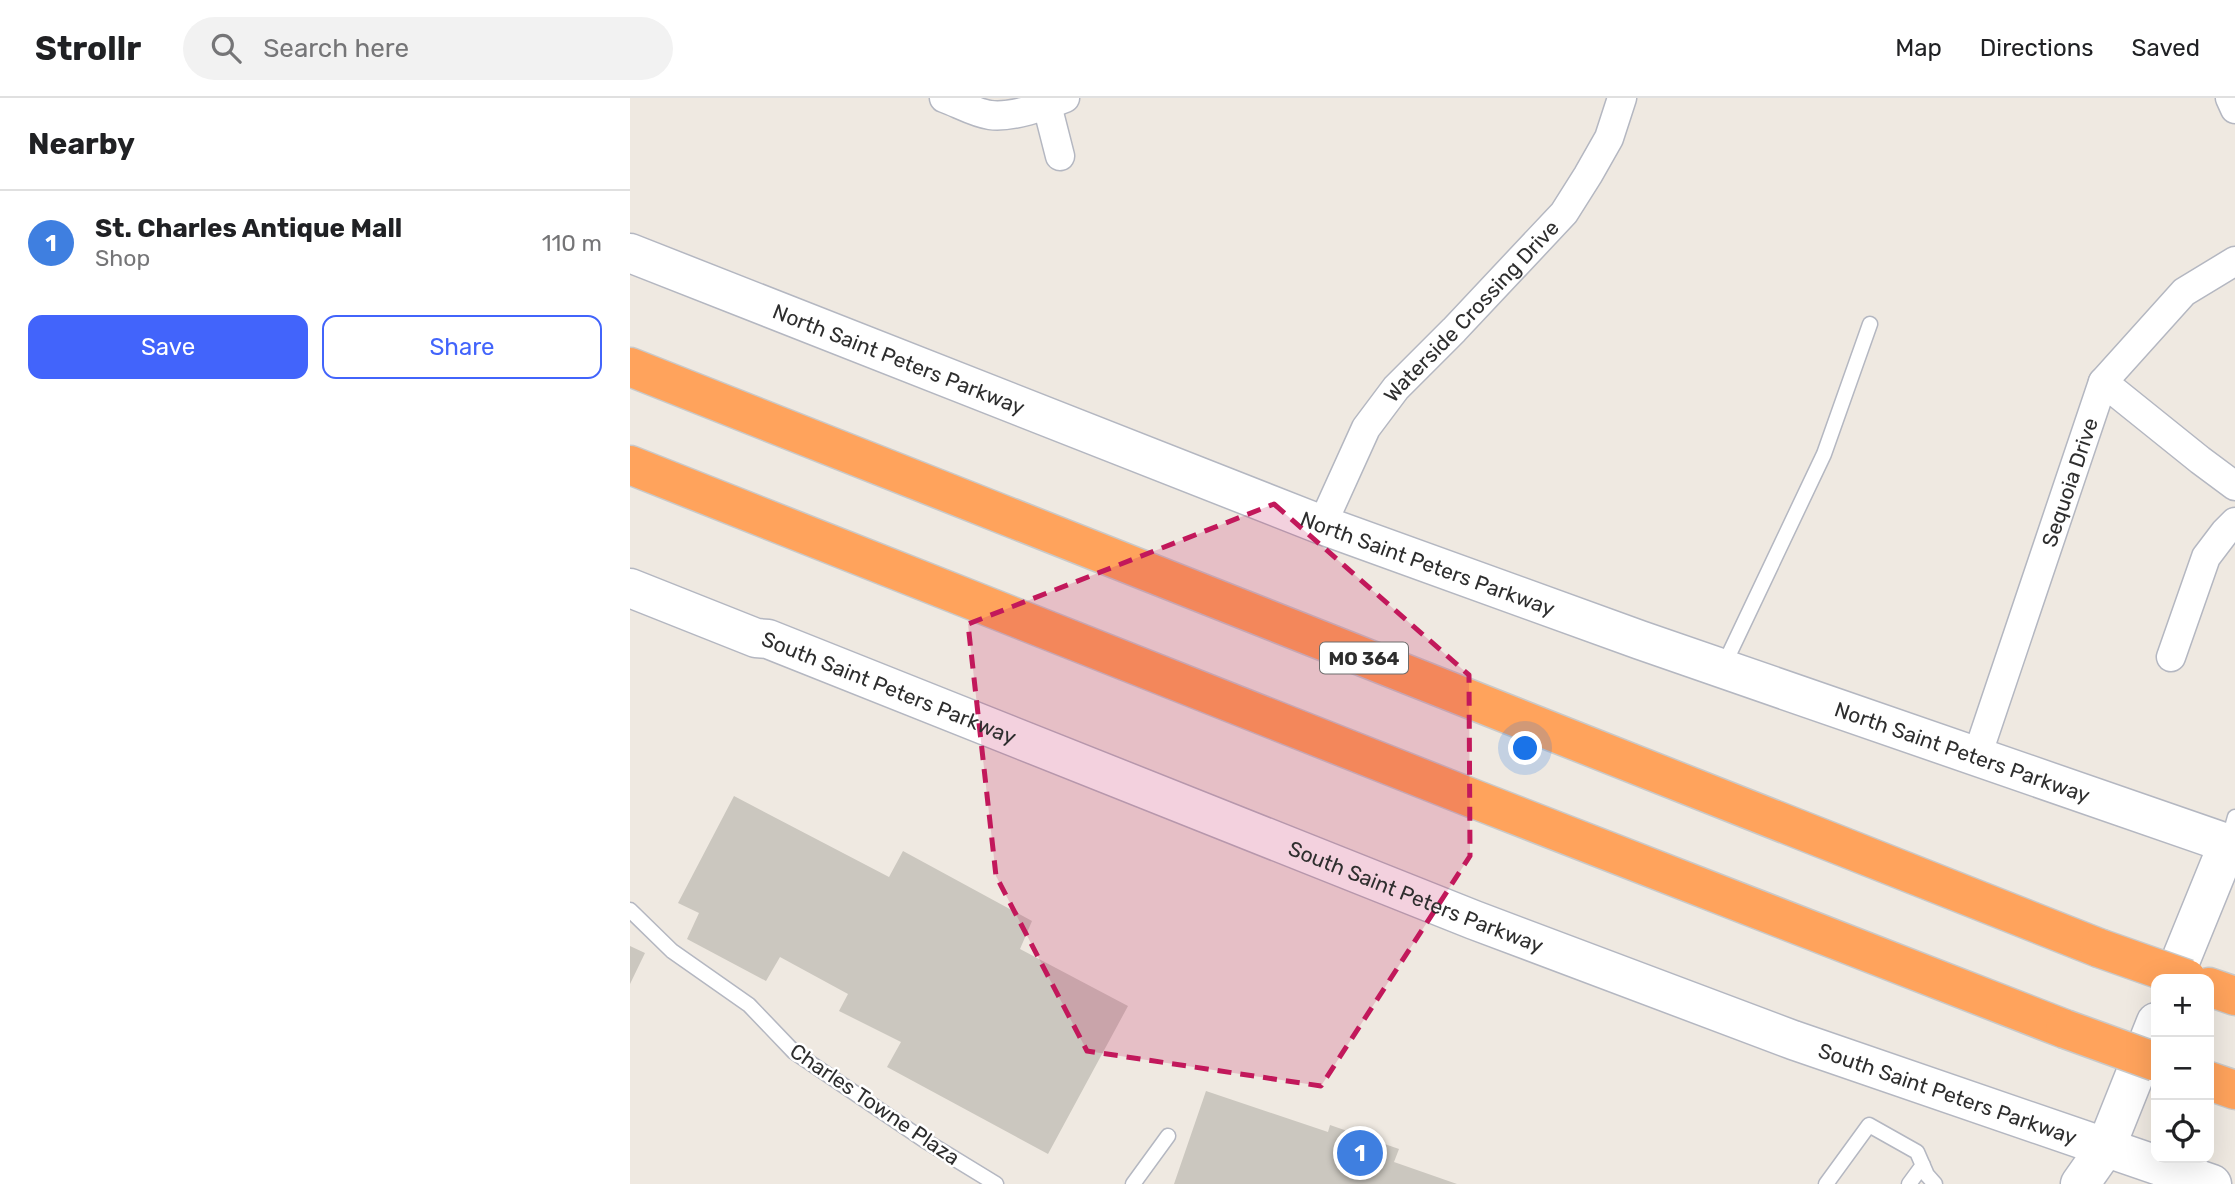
<!DOCTYPE html>
<html lang="en">
<head>
<meta charset="utf-8">
<style>
  body { margin:0; font-family:Rubik,sans-serif; background:#f2f2f2; color:#202124 }
  .controls { position:absolute; right:21px; bottom:21px; display:grid; overflow:hidden; border-radius:14px; box-shadow:0 7px 28px #0002 }
  .controls button { width:63px; height:63px; display:grid; place-items:center; padding:0; border:0; border-bottom:2px solid #e0e0e0; background:#fff; color:#202124; font:35px sans-serif }
  .you { position:absolute; left:896px; top:651px; width:24px; height:24px; margin:-18px; border:5px solid #fff; border-radius:50%; background:#1a73e8; box-shadow:0 0 0 10px #1a73e833 }
  .badge { display:grid; place-items:center; width:46px; height:46px; border-radius:50%; background:#4264fb; color:#fff; font-size:23px; font-weight:700 }
  .pin { position:absolute; translate:-50% -50%; border:4px solid #fff; box-shadow:0 2px 7px #0006 }
  .list { margin:0; padding:0; list-style:none }
  h2 { display:flex; justify-content:space-between; align-items:center; height:91px; margin:0; padding:0 28px; font-size:30px }
  h2 small { font-size:23px; font-weight:400; color:#757577 }
  .list li { display:grid; grid-template-columns:46px 1fr auto; gap:21px; align-items:center; box-sizing:border-box; height:105px; padding:0 28px; border-top:2px solid #e0e0e0 }
  .list b { display:block; font-size:26px; white-space:nowrap }
  .list p { margin:0; font-size:23px; white-space:nowrap; color:#757577 }
  .list em { font-size:23px; font-style:normal; color:#757577 }
  .actions { display:flex; gap:14px; padding:21px 28px }
  .actions a { flex:1; padding:16px 0; border:2px solid #4264fb; border-radius:14px; text-align:center; font-size:24px; color:#4264fb }
  .actions .main { background:#4264fb; color:#fff }
  .icon { flex:none; width:38px; height:38px; fill:none; stroke:currentColor; stroke-width:2; stroke-linecap:round; stroke-linejoin:round }
  .map { position:relative; flex:none; width:1605px; height:1086px; overflow:hidden }
  header { display:flex; align-items:center; gap:42px; box-sizing:border-box; height:98px; padding:0 35px; background:#fff; border-bottom:2px solid #e0e0e0 }
  header strong { font-size:33px }
  nav { display:flex; gap:38px; margin-inline-start:auto; font-size:24px }
  .search { width:490px; height:63px; background:#f2f2f2; display:flex; align-items:center; gap:18px; box-sizing:border-box; padding:0 24px; border-radius:38px; color:#757577; font-size:26px }
  main { display:flex }
  aside { flex:1; background:#fff }
  .map>svg:first-child { display:block }
  .building { fill:#cbc7bf }
  .lines { fill:none; stroke-linecap:round; stroke-linejoin:round }
  .service-casing { stroke:#b4b7c1; stroke-width:17 }
  .minor-casing { stroke:#b4b7c1; stroke-width:31 }
  .secondary-casing { stroke:#b4b7c1; stroke-width:41 }
  .motorway-casing { stroke:#c9c9c9; stroke-width:41 }
  .service { stroke:#fff; stroke-width:14 }
  .minor { stroke:#fff; stroke-width:28 }
  .secondary { stroke:#fff; stroke-width:38 }
  .motorway { stroke:#ffa35c; stroke-width:38 }
  .motorway-bridge-casing { stroke:#c9c9c9; stroke-width:41; stroke-linecap:butt }
  .motorway-bridge { stroke:#ffa35c; stroke-width:38 }
  .marked { fill:#c2185b; fill-opacity:0.2; stroke:#c2185b; stroke-width:5; stroke-dasharray:14 9; stroke-linejoin:round }
  .labels { text-anchor:middle; dominant-baseline:central; stroke-width:5; stroke-linejoin:round; paint-order:stroke }
  .shield { fill:#fff; stroke:#6d6d6d; stroke-width:2 }
  .shield-label { font-size:19px; font-weight:bold; fill:#2e2e2e }
  .street-label { font-size:21px; fill:#2e2e2e; stroke:#fff }
</style>
</head>
<body>
<header>
<strong>Strollr</strong>
<div class="search"><svg class="icon" aria-label="search" viewBox="0 0 24 24"><circle cx="10" cy="10" r="6"/><path d="M15 15l6 6"/></svg>Search here</div>
<nav><a>Map</a><a>Directions</a><a>Saved</a></nav>
</header>
<main>
<aside>
<h2>Nearby<small></small></h2>
<ul class="list">
<li><span class="badge" style="background:#3f7fe0">1</span><div><b>St. Charles Antique Mall</b><p>Shop</p></div><em>110 m</em></li>
</ul>
<div class="actions"><a class="main">Save</a><a>Share</a></div>
</aside>
<div class="map">
<svg width="1605" height="1086" viewBox="0 0 1605 1086">
  <rect width="100%" height="100%" fill="#efe9e1"/>
  <path class="building" d="M 104,698 L 259,779 L 273,753 L 402,823 L 390,851 L 498,908 L 418,1056 L 257,969 L 271,944 L 209,913 L 218,896 L 150,859 L 136,883 L 57,841 L 69,815 L 48,805 Z
    M 0,848 L 15,855 L 0,886 Z
    M 576,993 L 698,1034 L 700,1027 L 769,1051 L 764,1064 L 827,1086 L 544,1086 Z"/>
  <g class="lines">
    <defs>
      <path id="service" d="M 1093,569 L 1194,356 L 1240,226
        M 1598,744 L 1605,719
        M 0,812 L 42,853 L 119,907 L 164,954 L 294,1042 L 366,1086
        M 503,1086 L 538,1038
        M 1196,1086 L 1239,1027 L 1287,1054 L 1297,1077 L 1305,1086
        M 1279,1086 L 1293,1067"/>
      <g id="minor">
        <path d="M 314,0 C 328,5 345,15 360,17 C 381,20 416,8 435,0"/>
        <path d="M 1600,0 L 1605,11"/>
        <path d="M 417,7 L 430,58"/>
        <path d="M 1473,284 L 1570,362 L 1605,388"/>
        <path id="s1" d="M 692,427 L 736,330 L 766,290 L 824,232 L 934,115 L 958,77 L 979,40 L 992,0"/>
        <path d="M 1541,559 L 1576,459 L 1595,434 L 1605,424"/>
        <path id="s2" d="M 1347,658 L 1473,284 L 1554,194 L 1605,163"/>
      </g>
      <g id="secondary">
        <path id="s3" d="M 0,155 L 692,427 L 1010,542 L 1605,748"/>
        <path id="s4" d="M 0,490 L 126,540 L 138,541 L 844,822 L 1163,942 L 1582,1086"/>
        <path d="M 1543,881 L 1598,746"/>
        <path d="M 1450,1086 L 1476,1049 L 1526,924"/>
      </g>
      <path id="motorway" d="M 0,269 L 1469,850
        M 0,367 L 844,701 L 1435,931
        M 1579,889 L 1605,898
        M 1579,983 L 1605,992"/>
    </defs>
    <use href="#service" class="service-casing"/>
    <use href="#minor" class="minor-casing"/>
    <use href="#secondary" class="secondary-casing"/>
    <use href="#motorway" class="motorway-casing"/>
    <use href="#service" class="service"/>
    <use href="#minor" class="minor"/>
    <use href="#secondary" class="secondary"/>
    <use href="#motorway" class="motorway"/>
    <defs>
      <path id="motorway-bridge" d="M 1469,850 L 1557,881
        M 1435,931 L 1526,964"/>
    </defs>
    <use href="#motorway-bridge" class="motorway-bridge-casing"/>
    <use href="#motorway-bridge" class="motorway-bridge"/>
  </g>
  <path class="marked" d="M 644,406 L 839,577 L 840,758 L 691,988 L 457,953 L 366,778 L 338,526 Z"/>
  <g class="labels">
    <rect class="shield" x="690" y="544.5" width="88" height="31" rx="5"/>
    <g class="shield-label">
      <text x="734" y="560">MO 364</text>
    </g>
    <g class="street-label">
      <text stroke="none"><textPath href="#s1" startOffset="264">Waterside Crossing Drive</textPath></text>
      <text stroke="none"><textPath href="#s3" startOffset="289">North Saint Peters Parkway</textPath></text>
      <text stroke="none"><textPath href="#s2" startOffset="289">Sequoia Drive</textPath></text>
      <text stroke="none"><textPath href="#s3" startOffset="856">North Saint Peters Parkway</textPath></text>
      <text stroke="none"><textPath href="#s4" startOffset="278">South Saint Peters Parkway</textPath></text>
      <text stroke="none"><textPath href="#s3" startOffset="1423">North Saint Peters Parkway</textPath></text>
      <text stroke="none"><textPath href="#s4" startOffset="845">South Saint Peters Parkway</textPath></text>
      <text stroke="none"><textPath href="#s4" startOffset="1412">South Saint Peters Parkway</textPath></text>
      <text transform="translate(245 1006) rotate(34)">Charles Towne Plaza</text>
    </g>
  </g>
</svg>
<div class="controls">
<button>+</button>
<button>−</button>
<button><svg class="icon" aria-label="locate" viewBox="0 0 24 24"><circle cx="12" cy="12" r="6"/><path d="M12 2v4M12 18v4M2 12h4M18 12h4"/></svg></button>
</div>
<div class="you"></div>
<div class="pin badge" style="left:730px;top:1055px;background:#3f7fe0">1</div>
</div>
</main>
</body>
</html>
